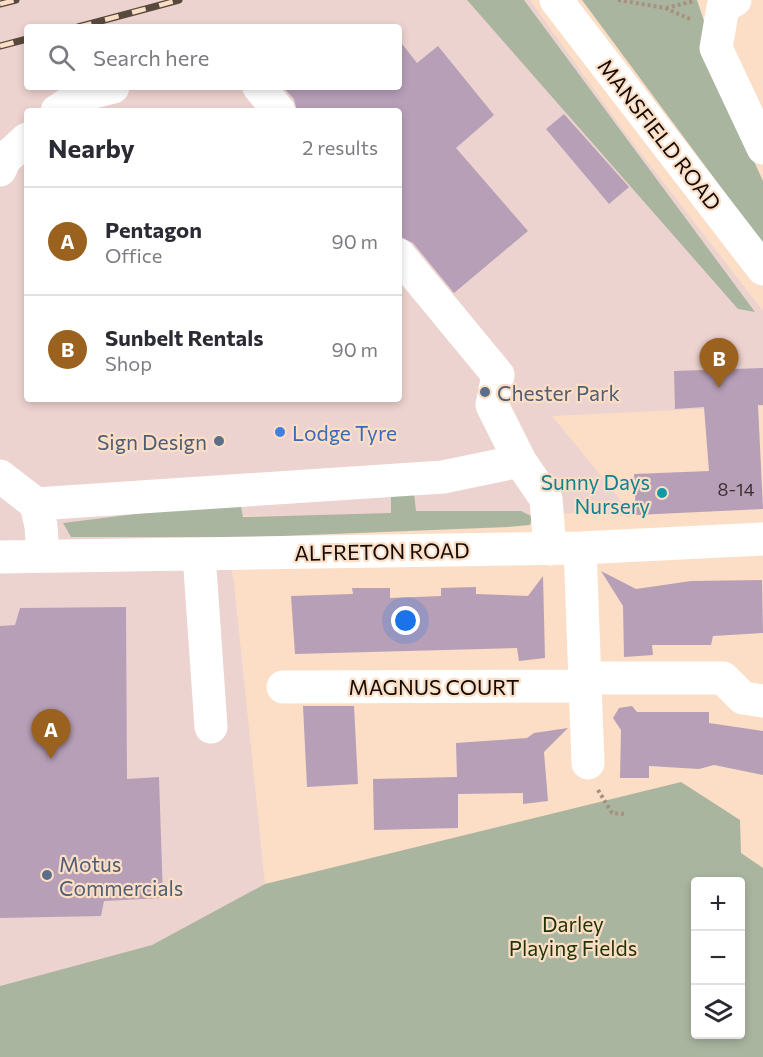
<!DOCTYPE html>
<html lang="en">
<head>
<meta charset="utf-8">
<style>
  body { margin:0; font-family:Commissioner,sans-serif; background:#f2f2f3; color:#2b2b33 }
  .controls { position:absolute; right:18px; bottom:18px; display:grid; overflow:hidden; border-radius:6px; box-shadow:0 3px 9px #0003 }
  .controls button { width:54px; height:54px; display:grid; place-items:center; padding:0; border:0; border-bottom:2px solid #e1e1e2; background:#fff; color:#2b2b33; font:30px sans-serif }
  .you { position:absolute; left:406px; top:621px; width:21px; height:21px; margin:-15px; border:4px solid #fff; border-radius:50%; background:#1a73e8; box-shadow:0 0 0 9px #1a73e833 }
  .badge { display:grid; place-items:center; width:39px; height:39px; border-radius:50%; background:#9a611f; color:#fff; font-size:20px; font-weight:700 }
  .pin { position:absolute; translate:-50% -50px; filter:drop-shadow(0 2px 3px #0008) }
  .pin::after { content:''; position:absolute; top:32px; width:21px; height:18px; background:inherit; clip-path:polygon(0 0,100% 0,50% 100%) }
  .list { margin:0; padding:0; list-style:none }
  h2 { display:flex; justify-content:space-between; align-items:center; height:78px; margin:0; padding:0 24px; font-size:26px }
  h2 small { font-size:20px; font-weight:400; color:#7c7c81 }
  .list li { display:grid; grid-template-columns:39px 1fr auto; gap:18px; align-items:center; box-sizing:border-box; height:108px; padding:0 24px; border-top:2px solid #e1e1e2 }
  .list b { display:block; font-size:22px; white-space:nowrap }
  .list p { margin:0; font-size:20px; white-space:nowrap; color:#7c7c81 }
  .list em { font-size:20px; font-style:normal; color:#7c7c81 }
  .icon { flex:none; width:33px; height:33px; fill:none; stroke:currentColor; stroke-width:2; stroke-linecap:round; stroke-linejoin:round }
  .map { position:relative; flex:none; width:763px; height:1057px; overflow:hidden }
  .search { position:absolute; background:#fff; box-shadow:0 3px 9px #0003; left:24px; top:24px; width:378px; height:66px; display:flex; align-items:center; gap:15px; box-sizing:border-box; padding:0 21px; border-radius:6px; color:#7c7c81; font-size:22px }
  .panel { position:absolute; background:#fff; box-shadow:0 3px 9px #0003; left:24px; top:108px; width:378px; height:294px; border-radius:6px }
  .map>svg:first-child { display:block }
  .industrial { fill:#edd3cf; fill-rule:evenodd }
  .green { fill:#aab5a0; fill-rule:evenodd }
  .building { fill:#b79fb8 }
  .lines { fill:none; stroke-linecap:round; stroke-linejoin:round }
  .path { stroke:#a6917e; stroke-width:4; stroke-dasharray:3 3; stroke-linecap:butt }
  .minor { stroke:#fff; stroke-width:33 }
  .rail-casing { stroke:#58493d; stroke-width:7 }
  .rail { stroke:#fbdec5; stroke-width:4.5; stroke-dasharray:14; stroke-linecap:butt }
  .service-dot { fill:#5c6f8a; stroke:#fbdec5; stroke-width:2 }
  .shop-dot { fill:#3f7fe0; stroke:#fbdec5; stroke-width:2 }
  .culture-dot { fill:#0f9aa8; stroke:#fbdec5; stroke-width:2 }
  .labels { text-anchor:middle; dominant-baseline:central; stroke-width:4.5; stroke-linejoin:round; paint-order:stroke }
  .number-label { font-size:18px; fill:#3c2f31 }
  .street-label { font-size:21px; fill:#130a04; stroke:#fbdec5 }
  .service-label { font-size:21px; fill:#4e5e75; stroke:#fbdec5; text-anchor:start }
  .shop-label { font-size:21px; fill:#366cbe; stroke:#fbdec5; text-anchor:start }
  .culture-label { font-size:21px; fill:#0d838f; stroke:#fbdec5; text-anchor:end }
  .park-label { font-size:21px; fill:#1f3303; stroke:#fbdec5 }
</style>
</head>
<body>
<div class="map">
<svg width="763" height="1057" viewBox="0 0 763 1057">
  <rect width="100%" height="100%" fill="#fbdec5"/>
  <path class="industrial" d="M 0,0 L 530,0 L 626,134 L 763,311 L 763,406 L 552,416 L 613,490 L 632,517 L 584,512 L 507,519 L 410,515 L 223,516 L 234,583 L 265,884 L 152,945 L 0,986 ZM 27,27 L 399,27 L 399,87 L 27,87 ZM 27,111 L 399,111 L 399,399 L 27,399 Z"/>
  <path class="green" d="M 467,0 L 524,0 L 755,312 L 738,309 Z
    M 582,0 L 697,0 L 707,30 L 703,50 L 763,181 L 763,244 Z
    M 414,493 L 416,511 L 521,511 L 533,517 L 530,525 L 508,527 L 258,537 L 71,537 L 63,523 L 240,501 L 243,517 L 391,513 L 391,494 Z
    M 681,782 L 740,820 L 741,853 L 763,868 L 763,1057 L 0,1057 L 0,986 L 152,945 L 265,884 ZM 696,882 L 740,882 L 740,1034 L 696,1034 Z"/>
  <path class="building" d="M 399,40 L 417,63 L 438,46 L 494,115 L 456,148 L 528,231 L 454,293 L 413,243 L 399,236 L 399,111 L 297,111 L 294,99 L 283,87 L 399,87 Z
    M 564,114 L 629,187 L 609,204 L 546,129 Z
    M 763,368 L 763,405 L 758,405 L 763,509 L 636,515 L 634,474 L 709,471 L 704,407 L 675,409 L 674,371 Z
    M 601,571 L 636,589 L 691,581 L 762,580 L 763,633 L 713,636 L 711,645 L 652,645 L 653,655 L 624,657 L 623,606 Z
    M 543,576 L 545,658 L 519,661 L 517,648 L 295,654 L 291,596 L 353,594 L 352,588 L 390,588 L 390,598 L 441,596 L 441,588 L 476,587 L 476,594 L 528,596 Z
    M 126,607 L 127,779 L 159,777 L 163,898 L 104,901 L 101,916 L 0,918 L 0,626 L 15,625 L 20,608 Z
    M 303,706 L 354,706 L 358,784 L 307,787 Z
    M 632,706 L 637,712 L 709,712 L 709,723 L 763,731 L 763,775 L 714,765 L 699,769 L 649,766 L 649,778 L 620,778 L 621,730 L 613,718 L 619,708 Z
    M 568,728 L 544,752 L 548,801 L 523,804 L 523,793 L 458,794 L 458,783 L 458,828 L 374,830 L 373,779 L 457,777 L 456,743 L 527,738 L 534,733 Z"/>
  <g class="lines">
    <path class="path" d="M 618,0 L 665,8 L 690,19
      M 666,8 L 694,1
      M 598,790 L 612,813 L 626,814"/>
    <path class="minor" d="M 556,0 L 763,269
      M 735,0 L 723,7 L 716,48 L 763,148
      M 259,87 L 279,111
      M 57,111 L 82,95 L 113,87
      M 0,170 L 5,159 L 27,139
      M 399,255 L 498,375 L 492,405 L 520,461 L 546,499 L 550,549
      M 0,476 L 36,504 L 41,526 L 43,556
      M 36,504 L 443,477 L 520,461
      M 580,548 L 588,763
      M 199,554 L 211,727
      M 0,557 L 580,548 L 763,539
      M 585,678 L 723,678 L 743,698 L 763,701
      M 283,687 L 585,686"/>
    <defs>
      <path id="rail" d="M 0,4 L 16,0
        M 78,27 L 179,0
        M 0,46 L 27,39"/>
    </defs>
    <use href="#rail" class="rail-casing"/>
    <use href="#rail" class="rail"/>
  </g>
  <g class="service-dot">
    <circle cx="485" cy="392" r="6"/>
    <circle cx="219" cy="441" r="6"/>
    <circle cx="47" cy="875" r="6"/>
  </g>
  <circle class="shop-dot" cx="280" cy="432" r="6"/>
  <circle class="culture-dot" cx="662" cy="493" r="6"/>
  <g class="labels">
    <g class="number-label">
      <text x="736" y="489">8-14</text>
    </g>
    <g class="street-label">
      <text transform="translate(660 134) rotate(52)">MANSFIELD ROAD</text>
      <text transform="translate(382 551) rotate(-1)">ALFRETON ROAD</text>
      <text x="434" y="686">MAGNUS COURT</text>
    </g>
    <g class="service-label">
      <text x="497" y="392">Chester Park</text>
      <text x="207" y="441" text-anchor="end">Sign Design</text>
      <text x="59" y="863">Motus<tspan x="59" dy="24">Commercials</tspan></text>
    </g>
    <g class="shop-label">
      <text x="292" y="432">Lodge Tyre</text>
    </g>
    <g class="culture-label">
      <text x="650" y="481">Sunny Days<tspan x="650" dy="24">Nursery</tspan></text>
    </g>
    <g class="park-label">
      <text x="573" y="923">Darley<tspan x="573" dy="24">Playing Fields</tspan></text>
    </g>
  </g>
</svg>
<div class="controls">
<button>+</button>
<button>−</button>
<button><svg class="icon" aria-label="layers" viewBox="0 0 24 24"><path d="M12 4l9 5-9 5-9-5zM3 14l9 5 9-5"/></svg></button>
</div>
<div class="you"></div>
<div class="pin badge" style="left:51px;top:759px">A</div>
<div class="pin badge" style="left:719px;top:388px">B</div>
<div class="search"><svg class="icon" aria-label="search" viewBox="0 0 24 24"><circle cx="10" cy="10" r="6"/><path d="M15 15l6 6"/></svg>Search here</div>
<section class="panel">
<h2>Nearby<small>2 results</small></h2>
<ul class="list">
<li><span class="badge">A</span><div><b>Pentagon</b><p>Office</p></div><em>90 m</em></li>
<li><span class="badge">B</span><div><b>Sunbelt Rentals</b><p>Shop</p></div><em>90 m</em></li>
</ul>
</section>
</div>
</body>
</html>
